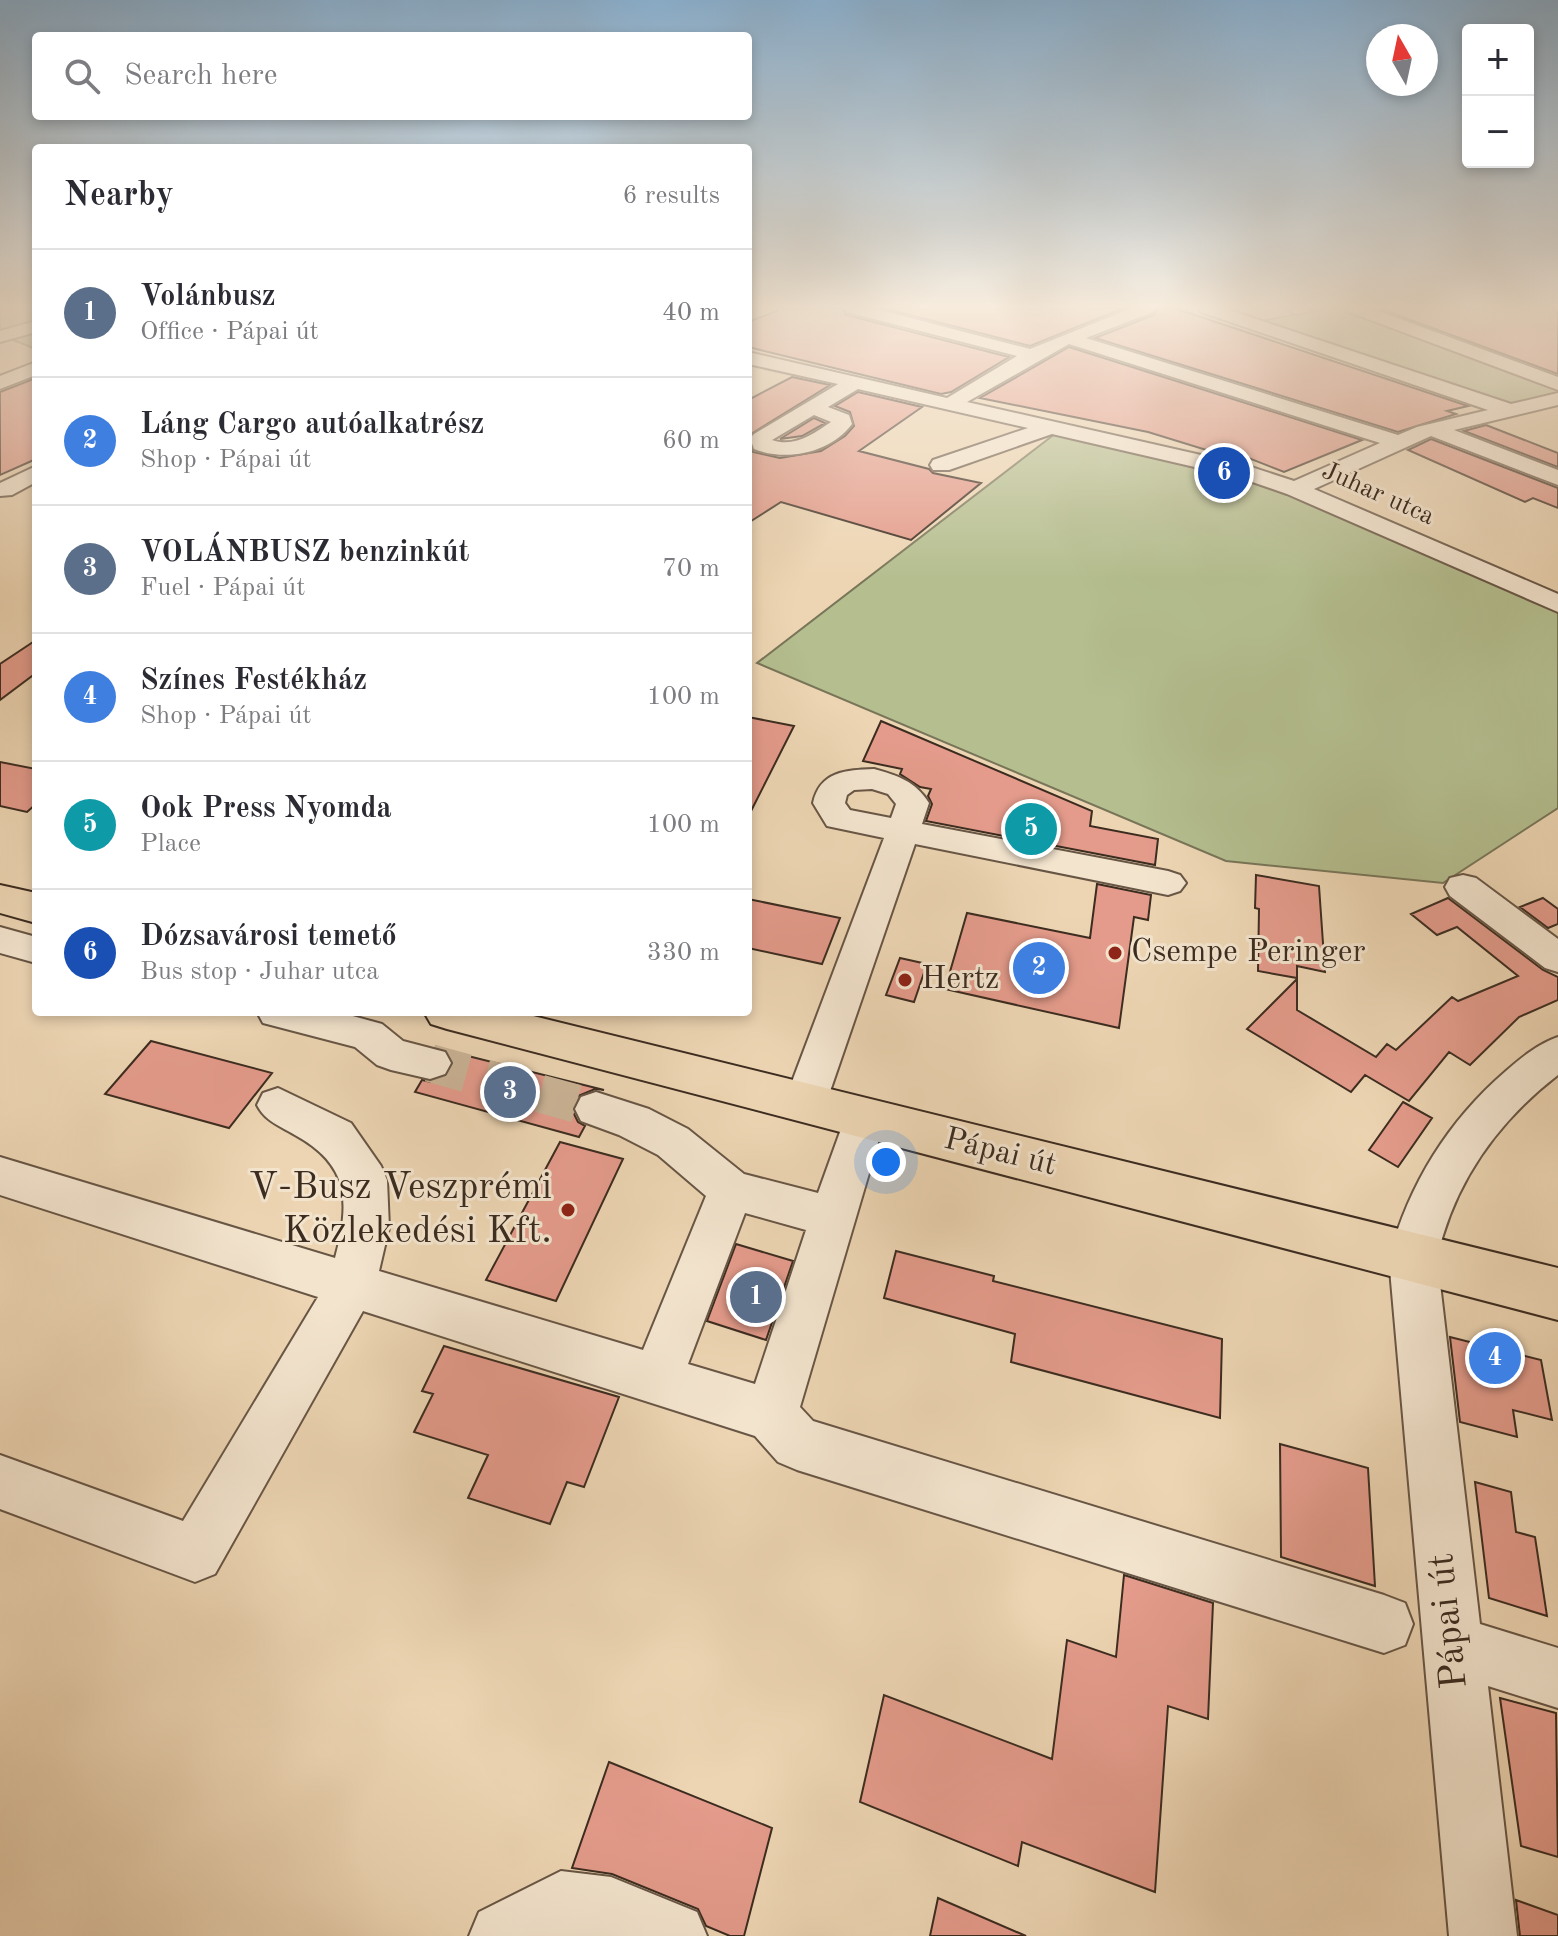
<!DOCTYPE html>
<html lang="en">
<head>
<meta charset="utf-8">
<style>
  body { margin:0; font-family:"Old Standard TT",serif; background:#f2f2f3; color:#2b2b33 }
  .controls { position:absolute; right:24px; top:24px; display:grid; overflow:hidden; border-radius:8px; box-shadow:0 4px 12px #0003 }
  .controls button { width:72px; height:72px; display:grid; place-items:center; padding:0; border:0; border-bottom:2px solid #e1e1e2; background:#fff; color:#2b2b33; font:40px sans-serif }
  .compass { position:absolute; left:1366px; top:24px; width:72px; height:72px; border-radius:50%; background:#fff; box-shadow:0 4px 12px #0003; rotate:351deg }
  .you { position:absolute; left:886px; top:1162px; width:28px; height:28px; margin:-20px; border:6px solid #fff; border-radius:50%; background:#1a73e8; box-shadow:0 0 0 12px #1a73e833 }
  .badge { display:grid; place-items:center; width:52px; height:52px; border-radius:50%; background:#db2777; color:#fff; font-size:26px; font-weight:700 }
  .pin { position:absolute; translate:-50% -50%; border:4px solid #fff; box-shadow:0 2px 8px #0006 }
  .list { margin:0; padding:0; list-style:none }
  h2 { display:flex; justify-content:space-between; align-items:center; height:104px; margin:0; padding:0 32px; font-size:34px }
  h2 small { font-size:26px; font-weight:400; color:#7c7c81 }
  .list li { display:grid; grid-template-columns:52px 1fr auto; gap:24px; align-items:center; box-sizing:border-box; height:128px; padding:0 32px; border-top:2px solid #e1e1e2 }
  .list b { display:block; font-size:30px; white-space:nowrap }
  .list p { margin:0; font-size:26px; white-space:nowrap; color:#7c7c81 }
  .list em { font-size:26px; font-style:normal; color:#7c7c81 }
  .icon { flex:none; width:44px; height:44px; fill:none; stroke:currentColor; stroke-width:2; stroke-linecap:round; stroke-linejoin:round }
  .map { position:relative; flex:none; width:1558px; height:1936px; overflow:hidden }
  .search { position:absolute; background:#fff; box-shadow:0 4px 12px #0003; left:32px; top:32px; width:720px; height:88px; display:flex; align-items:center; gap:20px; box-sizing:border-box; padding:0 28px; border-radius:8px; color:#7c7c81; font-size:30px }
  .panel { position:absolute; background:#fff; box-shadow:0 4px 12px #0003; left:32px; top:144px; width:720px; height:872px; border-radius:8px }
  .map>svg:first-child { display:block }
  .green { fill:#b4be8f; stroke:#787558; stroke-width:2 }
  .building { fill:#e49b8b; stroke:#3c2c20; stroke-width:2 }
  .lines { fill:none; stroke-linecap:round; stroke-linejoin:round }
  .minor-tunnel { stroke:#cab396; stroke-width:38; stroke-dasharray:38 19; stroke-linecap:butt }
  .minor-casing { stroke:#685645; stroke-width:4 }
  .major-casing { stroke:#3c2c20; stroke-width:4 }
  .minor { fill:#f3e4ce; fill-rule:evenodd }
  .major { fill:#edd5b3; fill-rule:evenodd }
  .poi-dot { fill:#8f2418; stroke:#f3e4ce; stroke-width:3 }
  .labels { text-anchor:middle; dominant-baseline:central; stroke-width:6; stroke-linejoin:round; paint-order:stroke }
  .far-street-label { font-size:26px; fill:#3c2c20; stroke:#f3e4ce }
  .poi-label { font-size:32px; fill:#3c2c20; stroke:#f3e4ce; text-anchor:start }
  .street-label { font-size:32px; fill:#3c2c20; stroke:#f3e4ce }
  .near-poi-label { font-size:38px; fill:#3c2c20; stroke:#f3e4ce; text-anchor:end }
  .near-street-label { font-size:38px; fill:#3c2c20; stroke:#f3e4ce }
</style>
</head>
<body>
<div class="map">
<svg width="1558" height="1936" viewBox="0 0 1558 1936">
  <rect width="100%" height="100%" fill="#edd5b3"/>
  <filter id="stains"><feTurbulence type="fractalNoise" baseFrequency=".0025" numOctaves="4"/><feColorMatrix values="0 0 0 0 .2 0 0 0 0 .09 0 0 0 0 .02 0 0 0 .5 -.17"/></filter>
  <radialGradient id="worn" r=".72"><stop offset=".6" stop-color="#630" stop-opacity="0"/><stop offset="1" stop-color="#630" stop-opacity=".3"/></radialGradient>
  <path class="green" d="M 0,308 L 36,308 L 36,349 L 0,335 Z
    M 1331,308 L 1350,308 L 1558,386 L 1558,395 L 1517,405 L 1261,321 Z
    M 1056,433 L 1279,489 L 1558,612 L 1558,808 L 1443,883 L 1226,861 L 757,663 Z"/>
  <path class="building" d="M 777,308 L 842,308 L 846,315 L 1009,357 L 951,392 L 941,394 L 748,347 L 748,322 L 777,311 Z
    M 883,308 L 1124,308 L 1030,346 Z
    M 1158,308 L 1174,308 L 1468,406 L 1447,411 L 1456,414 L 1398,432 L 1095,338 L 1154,315 Z
    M 1383,308 L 1558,308 L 1558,374 L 1383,310 Z
    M 1069,347 L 1362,440 L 1284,472 L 1236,453 L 1229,457 L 1148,432 L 980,398 Z
    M 792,377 L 830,385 L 748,436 L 748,400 Z
    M 36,378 L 36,459 L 0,475 L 0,392 Z
    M 858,392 L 922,407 L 859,451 L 929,469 L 933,473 L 981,483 L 911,540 L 781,502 L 748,523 L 748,441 L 753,452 L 780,458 L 821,451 L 845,436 L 854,426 L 850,412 L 835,406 Z
    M 814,418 L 825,423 L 802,436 L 780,439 Z
    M 1486,425 L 1558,453 L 1558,467 L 1464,431 Z
    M 1431,439 L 1558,488 L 1558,508 L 1533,498 L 1525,502 L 1408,450 Z
    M 36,640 L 36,673 L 0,700 L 0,664 Z
    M 748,717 L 794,726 L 748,817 Z
    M 881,721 L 1092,811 L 1090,826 L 1158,839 L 1155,865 L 926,821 L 932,804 L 928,796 L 931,789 L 920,787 L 900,774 L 902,769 L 863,761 Z
    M 0,762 L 36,769 L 36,804 L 27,812 L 0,806 Z
    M 1256,875 L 1319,886 L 1325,972 L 1297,966 L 1297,978 L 1258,971 L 1259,909 L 1255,908 Z
    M 1097,884 L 1151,895 L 1148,920 L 1134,917 L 1119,1028 L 945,989 L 967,913 L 1090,938 Z
    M 1448,898 L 1543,970 L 1558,977 L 1558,1000 L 1519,1017 L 1470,1065 L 1449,1052 L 1409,1101 L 1365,1075 L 1351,1092 L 1247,1029 L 1297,979 L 1297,1010 L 1376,1057 L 1387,1044 L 1396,1050 L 1452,997 L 1458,1001 L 1518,976 L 1457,927 L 1437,935 L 1411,914 Z
    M 1543,898 L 1558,909 L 1558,924 L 1548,928 L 1520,907 Z
    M 748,899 L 840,918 L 822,964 L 748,948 Z
    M 900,958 L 927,964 L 914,1002 L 886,995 Z
    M 151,1041 L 272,1073 L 229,1128 L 105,1094 Z
    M 448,1051 L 604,1090 L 595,1089 L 578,1096 L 572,1110 L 578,1122 L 585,1126 L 579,1137 L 415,1092 L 422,1080 L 431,1082 L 448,1075 L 454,1064 Z
    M 1403,1102 L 1432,1118 L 1398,1167 L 1369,1150 Z
    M 560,1142 L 623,1159 L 556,1301 L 486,1280 Z
    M 736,1244 L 793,1261 L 766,1340 L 707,1321 Z
    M 896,1251 L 994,1276 L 993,1281 L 1222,1339 L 1220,1418 L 1011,1362 L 1015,1334 L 884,1298 Z
    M 1450,1337 L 1541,1360 L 1552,1420 L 1513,1410 L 1517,1437 L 1460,1422 Z
    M 444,1346 L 619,1397 L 584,1487 L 567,1482 L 550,1524 L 468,1498 L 488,1455 L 414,1432 L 433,1394 L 422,1391 Z
    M 1280,1444 L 1368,1468 L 1375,1586 L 1281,1557 Z
    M 1475,1482 L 1511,1492 L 1516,1532 L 1535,1537 L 1547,1616 L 1489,1598 Z
    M 1124,1575 L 1213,1603 L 1208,1719 L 1168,1706 L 1155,1892 L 1022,1842 L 1018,1866 L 860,1802 L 884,1695 L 1052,1759 L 1067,1640 L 1116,1657 Z
    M 1500,1698 L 1556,1713 L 1558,1857 L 1521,1846 Z
    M 609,1762 L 772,1828 L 744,1936 L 730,1936 L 706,1926 L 698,1909 L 612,1874 L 572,1868 Z
    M 938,1898 L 1026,1936 L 930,1936 Z
    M 1516,1900 L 1558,1915 L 1558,1936 L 1520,1936 Z"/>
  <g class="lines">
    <path class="minor-tunnel" d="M 430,1063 L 596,1109"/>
    <defs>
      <path id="minor" d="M 845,308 L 872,308 L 1030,349 L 1132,308 L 1155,308 L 1153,312 L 1086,338 L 1398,435 L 1417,427 L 1488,410 L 1201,312 L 1199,308 L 1223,308 L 1511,404 L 1558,393 L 1558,405 L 1454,430 L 1558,470 L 1558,485 L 1431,436 L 1314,489 L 1558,594 L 1558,612 L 1287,494 L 1238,477 L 1052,434 L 949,470 L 933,470 L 930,465 L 933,460 L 1028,428 L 858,389 L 828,407 L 849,415 L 852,424 C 830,453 787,462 754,449 L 750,438 L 754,434 L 838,384 L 748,364 L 748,352 L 947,398 L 1017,356 L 847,312 ZM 1069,344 L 1380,443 L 1294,481 L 1245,465 L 967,402 ZM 814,415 L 831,422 C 813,434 794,448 772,440 Z
        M 1309,308 L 1307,312 L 1295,314 L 1287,309 Z
        M 1347,308 L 1370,308 L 1558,377 L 1558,390 L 1349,312 Z
        M 36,321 L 36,332 L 0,342 L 0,331 Z
        M 36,362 L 36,375 L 0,389 L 0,376 Z
        M 36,466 L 36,482 L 12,495 L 0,496 L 0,483 Z
        M 874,769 C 899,776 915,781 929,803 L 922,824 L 1168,871 L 1180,875 L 1186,883 L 1180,891 L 1168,895 L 915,844 L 826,1103 L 820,1115 L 805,1120 L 790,1115 L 784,1103 L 884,838 L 827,826 L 813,803 C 820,771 846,770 874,769 ZM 872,789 L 888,794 L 896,804 L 891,818 L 850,810 L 845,803 L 847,795 L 854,790 Z
        M 1463,875 L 1476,878 L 1558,939 L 1558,972 L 1545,968 L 1450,896 L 1445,887 L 1450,878 Z
        M 0,927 L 36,937 L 36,963 L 0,953 Z
        M 257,1012 L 338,1012 L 382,1024 L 403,1041 L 445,1052 L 451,1063 L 445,1074 L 430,1079 L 391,1070 L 377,1065 L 355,1047 L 263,1023 Z
        M 1558,1037 L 1558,1075 C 1497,1122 1454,1183 1437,1258 L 1480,1624 L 1558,1648 L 1558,1708 L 1488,1686 L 1517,1936 L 1449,1936 L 1389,1258 C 1409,1184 1448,1121 1506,1071 C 1522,1057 1538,1044 1558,1037 Z
        M 278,1088 L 351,1123 L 381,1166 L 387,1180 L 389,1228 L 379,1271 L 643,1350 L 706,1196 L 658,1155 L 619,1135 L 581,1121 L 575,1109 L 581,1097 L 596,1092 L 649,1109 L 688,1129 L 744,1174 L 818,1193 L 849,1107 L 864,1101 L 879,1107 L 885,1119 L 800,1407 L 813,1421 L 1384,1595 L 1405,1603 L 1413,1624 L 1405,1645 L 1384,1653 L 797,1470 L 778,1462 L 755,1436 L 363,1311 L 215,1574 L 195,1582 L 0,1509 L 0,1455 L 183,1521 L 318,1297 L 0,1195 L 0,1157 L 335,1258 C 350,1202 350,1165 295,1135 C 280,1126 265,1121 257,1105 L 263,1093 ZM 745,1213 L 806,1230 L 755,1384 L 688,1364 Z
        M 561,1871 L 611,1877 L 697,1912 L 707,1936 L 469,1936 L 479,1912 Z"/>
      <path id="major" d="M 0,885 L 36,893 L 36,923 L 0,913 Z
        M 424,1012 L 517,1012 L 1558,1268 L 1558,1320 L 447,1029 L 431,1024 Z"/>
    </defs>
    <use href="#minor" class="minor-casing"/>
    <use href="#major" class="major-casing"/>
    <use href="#minor" class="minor"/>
    <use href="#major" class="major"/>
  </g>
  <linearGradient id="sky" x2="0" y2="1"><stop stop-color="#8bb4d6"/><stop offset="0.53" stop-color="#f7ecdd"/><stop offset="1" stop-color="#f7ecdd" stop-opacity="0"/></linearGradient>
  <rect width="1558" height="579" fill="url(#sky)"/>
  <g class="poi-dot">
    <circle cx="1115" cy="953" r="8"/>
    <circle cx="905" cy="980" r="8"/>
    <circle cx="568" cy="1210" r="8"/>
  </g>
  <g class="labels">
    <g class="far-street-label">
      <text transform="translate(1378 494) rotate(24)">Juhar utca</text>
    </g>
    <g class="poi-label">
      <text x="1131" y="953">Csempe Peringer</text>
      <text x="921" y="980">Hertz</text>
    </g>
    <g class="street-label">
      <text transform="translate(1000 1153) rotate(14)">Pápai út</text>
    </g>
    <g class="near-poi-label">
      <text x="552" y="1188">V-Busz Veszprémi<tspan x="552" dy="44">Közlekedési Kft.</tspan></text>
    </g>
    <g class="near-street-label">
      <text transform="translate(1449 1621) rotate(-96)">Pápai út</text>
    </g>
  </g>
  <rect width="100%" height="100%" filter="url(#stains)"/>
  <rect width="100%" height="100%" fill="url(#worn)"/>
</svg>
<div class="controls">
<button>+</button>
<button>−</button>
</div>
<svg class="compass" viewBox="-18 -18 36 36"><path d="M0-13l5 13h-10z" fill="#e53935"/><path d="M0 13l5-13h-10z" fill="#7c7c81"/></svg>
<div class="you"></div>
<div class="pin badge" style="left:756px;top:1297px;background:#5c6f8a">1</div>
<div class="pin badge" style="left:1039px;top:968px;background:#3f7fe0">2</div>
<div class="pin badge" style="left:510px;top:1092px;background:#5c6f8a">3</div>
<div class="pin badge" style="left:1495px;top:1358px;background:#3f7fe0">4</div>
<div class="pin badge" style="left:1031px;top:829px;background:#0f9aa8">5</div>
<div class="pin badge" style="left:1224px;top:473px;background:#1a4fb4">6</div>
<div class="search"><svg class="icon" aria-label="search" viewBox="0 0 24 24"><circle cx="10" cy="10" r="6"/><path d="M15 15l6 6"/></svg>Search here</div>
<section class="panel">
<h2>Nearby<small>6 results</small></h2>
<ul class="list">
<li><span class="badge" style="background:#5c6f8a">1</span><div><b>Volánbusz</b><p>Office · Pápai út</p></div><em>40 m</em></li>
<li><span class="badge" style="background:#3f7fe0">2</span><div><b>Láng Cargo autóalkatrész</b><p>Shop · Pápai út</p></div><em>60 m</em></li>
<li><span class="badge" style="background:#5c6f8a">3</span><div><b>VOLÁNBUSZ benzinkút</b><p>Fuel · Pápai út</p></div><em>70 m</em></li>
<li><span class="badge" style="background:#3f7fe0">4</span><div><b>Színes Festékház</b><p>Shop · Pápai út</p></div><em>100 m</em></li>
<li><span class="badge" style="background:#0f9aa8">5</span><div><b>Ook Press Nyomda</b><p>Place</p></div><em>100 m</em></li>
<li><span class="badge" style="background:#1a4fb4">6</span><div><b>Dózsavárosi temető</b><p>Bus stop · Juhar utca</p></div><em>330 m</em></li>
</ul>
</section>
</div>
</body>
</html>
